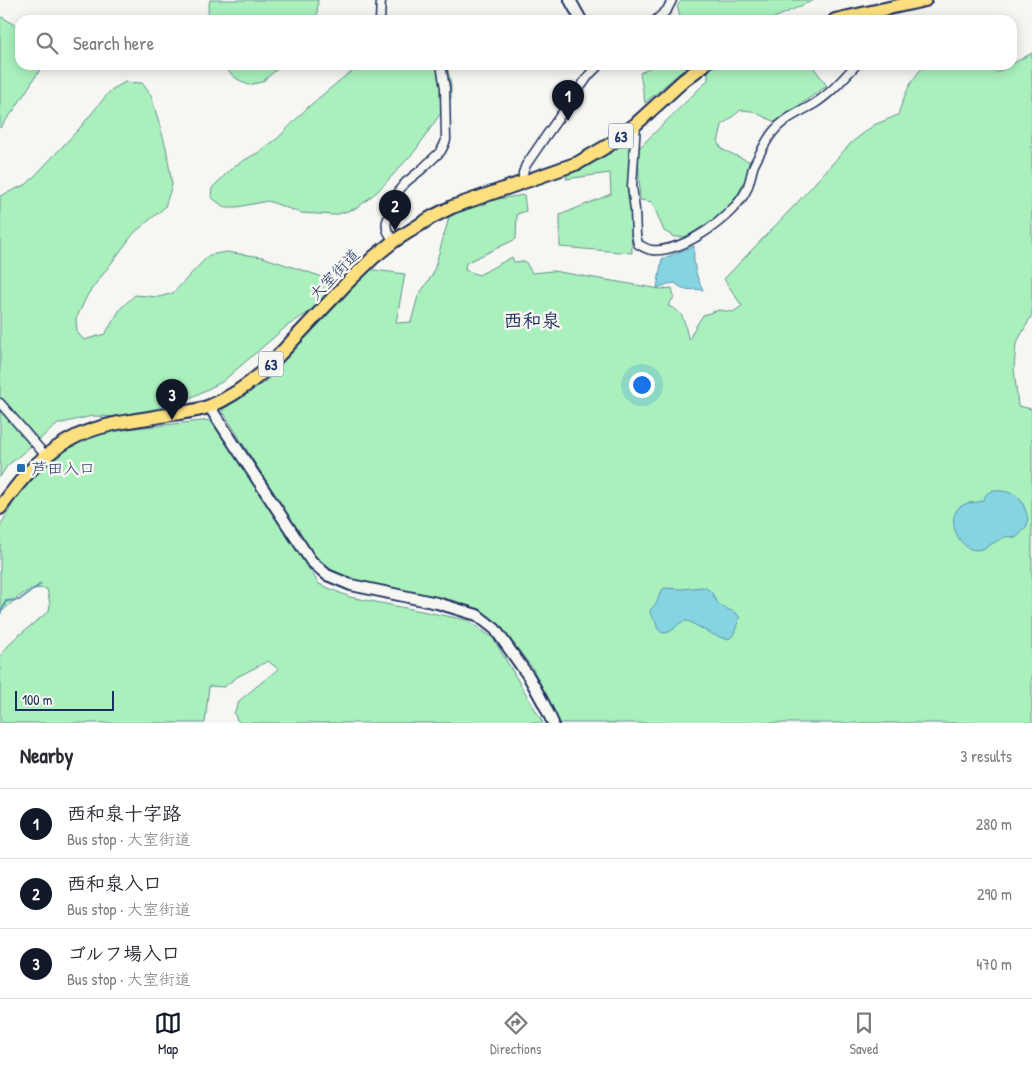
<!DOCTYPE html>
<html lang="en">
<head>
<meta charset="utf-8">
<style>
  body { margin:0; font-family:"Patrick Hand","Klee One",sans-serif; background:#f7f7f7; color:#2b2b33 }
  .scale { position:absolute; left:15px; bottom:12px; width:99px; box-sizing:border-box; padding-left:5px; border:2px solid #1b2f5e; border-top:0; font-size:14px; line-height:18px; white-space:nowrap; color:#1b2f5e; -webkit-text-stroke:4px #f6f6f2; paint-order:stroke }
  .you { position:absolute; left:641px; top:384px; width:18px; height:18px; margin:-12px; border:4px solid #fff; border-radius:50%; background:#1a73e8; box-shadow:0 0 0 8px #1a73e833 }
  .badge { display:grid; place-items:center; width:32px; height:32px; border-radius:50%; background:#111827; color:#fff; font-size:16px; font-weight:700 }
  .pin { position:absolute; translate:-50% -41px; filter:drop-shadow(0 1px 2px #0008) }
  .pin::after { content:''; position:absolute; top:26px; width:18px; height:15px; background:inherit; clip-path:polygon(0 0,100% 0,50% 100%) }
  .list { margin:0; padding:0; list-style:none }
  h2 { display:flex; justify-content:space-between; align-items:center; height:65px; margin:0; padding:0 20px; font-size:21px }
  h2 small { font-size:16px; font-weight:400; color:#7c7c81 }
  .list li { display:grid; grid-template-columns:32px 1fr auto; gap:15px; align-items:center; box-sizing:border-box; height:70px; padding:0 20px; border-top:1px solid #e1e1e2 }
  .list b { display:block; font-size:19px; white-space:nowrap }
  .list p { margin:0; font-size:16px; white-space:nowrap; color:#7c7c81 }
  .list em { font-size:16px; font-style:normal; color:#7c7c81 }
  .icon { flex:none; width:28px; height:28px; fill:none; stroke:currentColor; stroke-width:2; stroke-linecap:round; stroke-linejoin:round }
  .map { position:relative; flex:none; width:1032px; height:723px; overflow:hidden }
  .search { position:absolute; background:#fff; box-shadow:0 2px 12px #0003; left:15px; right:15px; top:15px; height:55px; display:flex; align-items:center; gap:12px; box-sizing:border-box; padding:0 18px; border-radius:15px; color:#7c7c81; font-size:19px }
  .sheet { height:275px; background:#fff }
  nav { display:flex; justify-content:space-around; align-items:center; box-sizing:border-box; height:70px; border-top:1px solid #e1e1e2; background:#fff; font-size:14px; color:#7c7c81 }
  nav a { display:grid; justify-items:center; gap:2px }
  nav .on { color:#111827 }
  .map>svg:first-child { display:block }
  .green { fill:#a9f0bd; stroke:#62908e }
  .water { fill:#85d4e2; stroke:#5b92ad }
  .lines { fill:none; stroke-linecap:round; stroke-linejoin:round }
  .stream { stroke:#5b92ad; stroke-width:2 }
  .minor-casing { stroke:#1b2f5e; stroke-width:11 }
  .tertiary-casing { stroke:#1b2f5e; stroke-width:14 }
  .primary-casing { stroke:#1b2f5e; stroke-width:16 }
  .minor { stroke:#f6f6f2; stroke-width:8 }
  .tertiary { stroke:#f6f6f2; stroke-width:10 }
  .primary { stroke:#fce080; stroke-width:12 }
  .poi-dot { fill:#1f6fb2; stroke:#f6f6f2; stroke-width:2 }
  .labels { text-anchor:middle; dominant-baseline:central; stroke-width:5; stroke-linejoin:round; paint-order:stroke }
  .shield { fill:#f6f6f2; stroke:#5d6b8a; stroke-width:1 }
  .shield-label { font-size:15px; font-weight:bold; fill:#1b2f5e }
  .street-label { font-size:16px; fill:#1b2f5e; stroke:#f6f6f2 }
  .poi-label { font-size:16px; fill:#1b2f5e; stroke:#f6f6f2; text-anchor:start }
  .quarter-label { font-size:19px; font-weight:bold; fill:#1b2f5e; stroke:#f6f6f2 }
</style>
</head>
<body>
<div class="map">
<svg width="1032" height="723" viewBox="0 0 1032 723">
  <rect width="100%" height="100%" fill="#f6f6f2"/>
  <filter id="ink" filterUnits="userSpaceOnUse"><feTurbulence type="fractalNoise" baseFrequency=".02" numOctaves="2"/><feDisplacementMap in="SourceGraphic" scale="10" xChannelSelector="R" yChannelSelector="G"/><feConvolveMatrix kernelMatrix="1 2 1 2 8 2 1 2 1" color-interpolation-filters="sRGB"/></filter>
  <g filter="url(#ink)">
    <path class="green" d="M 210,0 L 318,0 L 317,18 L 317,20 L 209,20 L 208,9 Z
      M 682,0 L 814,0 L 770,20 L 681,20 L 677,6 Z
      M 0,17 L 4,18 L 20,29 L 20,65 L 43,65 L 14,110 L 0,128 Z
      M 1032,53 L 1032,315 L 1016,344 L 1014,368 L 1018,406 L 1032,409 L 1032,723 L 560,723 L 533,669 L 499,624 L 479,611 L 456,601 L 356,581 L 337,574 L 319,560 L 302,539 L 222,410 L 266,381 L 281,364 L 348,293 L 367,269 L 405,274 L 396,323 L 411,322 L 418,296 L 433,274 L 450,214 L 485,201 L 524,195 L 526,211 L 517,214 L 516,239 L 466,263 L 465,270 L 479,275 L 512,257 L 514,262 L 525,261 L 532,273 L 553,271 L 660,289 L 672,288 L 674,297 L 668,306 C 687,313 683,323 689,340 L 693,331 L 703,315 L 719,310 L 733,312 L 742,306 L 724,279 L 796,204 L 851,143 L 874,125 L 898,115 C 904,96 910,80 925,65 L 989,65 L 996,73 Z
      M 222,65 L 282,65 L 262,82 L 248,85 L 234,77 Z
      M 378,65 L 444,65 L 447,66 L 451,85 L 451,98 L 415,151 L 378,191 L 357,208 L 335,215 L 301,213 L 268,201 L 237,207 L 224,207 L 211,197 L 212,188 L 234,166 L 259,152 L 278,138 L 308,107 L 344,77 L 356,69 Z
      M 654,65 L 689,65 L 645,103 L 640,73 Z
      M 717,65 L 812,65 L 827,86 L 775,122 L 752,111 L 741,110 L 722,125 L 718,143 L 723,150 L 753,163 L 737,196 L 720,215 L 686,237 L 674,237 L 664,231 L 652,202 L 640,200 L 638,149 L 708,80 L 708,70 Z
      M 125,82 L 142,83 L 151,95 L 166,147 L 172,185 L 165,207 L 134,233 L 88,294 L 76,319 L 77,332 L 84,340 L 105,334 L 121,308 L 135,295 L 159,297 L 173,293 L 209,255 L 226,252 L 262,257 L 329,279 L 340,292 L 287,326 L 222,382 L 180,403 L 121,417 L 92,416 L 58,424 L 7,466 L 0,477 L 0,196 L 27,184 L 78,130 L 111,90 Z
      M 628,140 L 632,253 L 560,247 L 560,215 L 611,194 L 610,173 L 566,179 L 568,173 L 600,159 Z
      M 211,420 L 319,584 L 350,597 L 467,620 L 493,638 L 543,723 L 241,723 L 237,720 L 234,713 L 240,700 L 278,669 L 268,661 L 237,677 L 224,687 L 209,686 L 205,723 L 0,723 L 0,656 L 13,640 L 49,611 L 50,604 L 47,589 C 26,585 15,601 0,613 L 0,526 L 24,484 L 73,445 L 107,431 Z"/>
    <path class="water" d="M 694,246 C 693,264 695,274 703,290 C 689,288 687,293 675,283 L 668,284 L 657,288 L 662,259 Z
      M 993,490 C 1009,492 1020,492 1025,509 C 1027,515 1029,520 1027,525 C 1025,530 1020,534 1016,538 C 1012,537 1008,536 1005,537 C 997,540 991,545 984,548 C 970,555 959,542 955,530 C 951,517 955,506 969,503 C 975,502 979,503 984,499 C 985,494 988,493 993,490 Z
      M 703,587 C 715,591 712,598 720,605 C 726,610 734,610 739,616 L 739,619 C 737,624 735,635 730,638 C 722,642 696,625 688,621 C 676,620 676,633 664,633 C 662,633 659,631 658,629 C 657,628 656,623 656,622 C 654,618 650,616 650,611 C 651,607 655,606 657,602 C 659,597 659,593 664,588 L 681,589 Z"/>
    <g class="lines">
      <path class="stream" d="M 0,614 L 6,601 L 19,600 L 41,584"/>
      <defs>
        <path id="minor" d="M 380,20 L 381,0
          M 656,20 L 667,10 L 672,0
          M 636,124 L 632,186 L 635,210 L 636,235 L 638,244 C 643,247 648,250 652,250 C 682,253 733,217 746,191 C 750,183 751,173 754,165 C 758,157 767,139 773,132 C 783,119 800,112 814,104 C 830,94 843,79 856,65
          M 523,182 L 523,173 L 526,165 L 541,143 L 589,75 L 599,65
          M 394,241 C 389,234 385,229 387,221 L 400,189 L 406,182 L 421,170 L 441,151 L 444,145 L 446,140 L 445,88 L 441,65
          M 0,403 L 46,456"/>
        <path id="tertiary" d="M 570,0 L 581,20
          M 209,406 L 311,561 L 327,575 L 351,585 L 437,603 L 477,615 L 495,629 L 529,677 L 544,704 L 553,723"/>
        <path id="primary" d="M 835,20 L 925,0
          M 0,508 C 21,479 43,452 77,436 C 106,422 141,420 173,414 C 185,412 198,411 210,406 C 230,398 248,385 264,371 L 347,283 L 374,257 L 394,241 L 432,217 L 452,207 L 578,163 L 609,145 L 636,124 L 684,80 L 704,65"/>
      </defs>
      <use href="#minor" class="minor-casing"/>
      <use href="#tertiary" class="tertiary-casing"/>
      <use href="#primary" class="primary-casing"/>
      <use href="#minor" class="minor"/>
      <use href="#tertiary" class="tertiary"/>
      <use href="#primary" class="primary"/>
    </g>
  </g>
  <rect class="poi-dot" x="16" y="463" width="10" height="10" rx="2.5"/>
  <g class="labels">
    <g class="shield">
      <rect x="608.5" y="123.5" width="25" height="25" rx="4"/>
      <rect x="258.5" y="351.5" width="25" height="25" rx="4"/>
    </g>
    <g class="shield-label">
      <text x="621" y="136">63</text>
      <text x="271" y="364">63</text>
    </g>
    <g class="street-label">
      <text transform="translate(334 274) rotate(-46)">大室街道</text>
    </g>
    <g class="poi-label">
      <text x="31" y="468">芦田入口</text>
    </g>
    <g class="quarter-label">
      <text x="532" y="320">西和泉</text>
    </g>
  </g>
</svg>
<div class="scale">100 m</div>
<div class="you"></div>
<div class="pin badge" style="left:568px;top:121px">1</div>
<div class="pin badge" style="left:395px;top:231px">2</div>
<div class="pin badge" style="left:172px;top:420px">3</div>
<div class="search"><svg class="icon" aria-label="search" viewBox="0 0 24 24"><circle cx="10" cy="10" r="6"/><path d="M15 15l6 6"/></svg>Search here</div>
</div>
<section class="sheet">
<h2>Nearby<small>3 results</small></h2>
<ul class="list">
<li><span class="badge">1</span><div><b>西和泉十字路</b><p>Bus stop · 大室街道</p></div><em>280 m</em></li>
<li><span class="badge">2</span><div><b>西和泉入口</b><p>Bus stop · 大室街道</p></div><em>290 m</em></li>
<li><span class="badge">3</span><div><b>ゴルフ場入口</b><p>Bus stop · 大室街道</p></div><em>470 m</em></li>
</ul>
</section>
<nav>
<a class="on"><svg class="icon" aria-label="map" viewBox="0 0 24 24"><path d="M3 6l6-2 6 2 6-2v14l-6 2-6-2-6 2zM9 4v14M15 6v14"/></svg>Map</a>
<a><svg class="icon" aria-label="directions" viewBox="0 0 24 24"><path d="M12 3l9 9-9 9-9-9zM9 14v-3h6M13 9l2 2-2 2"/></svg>Directions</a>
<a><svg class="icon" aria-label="saved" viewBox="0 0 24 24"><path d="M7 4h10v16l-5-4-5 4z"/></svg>Saved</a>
</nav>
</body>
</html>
